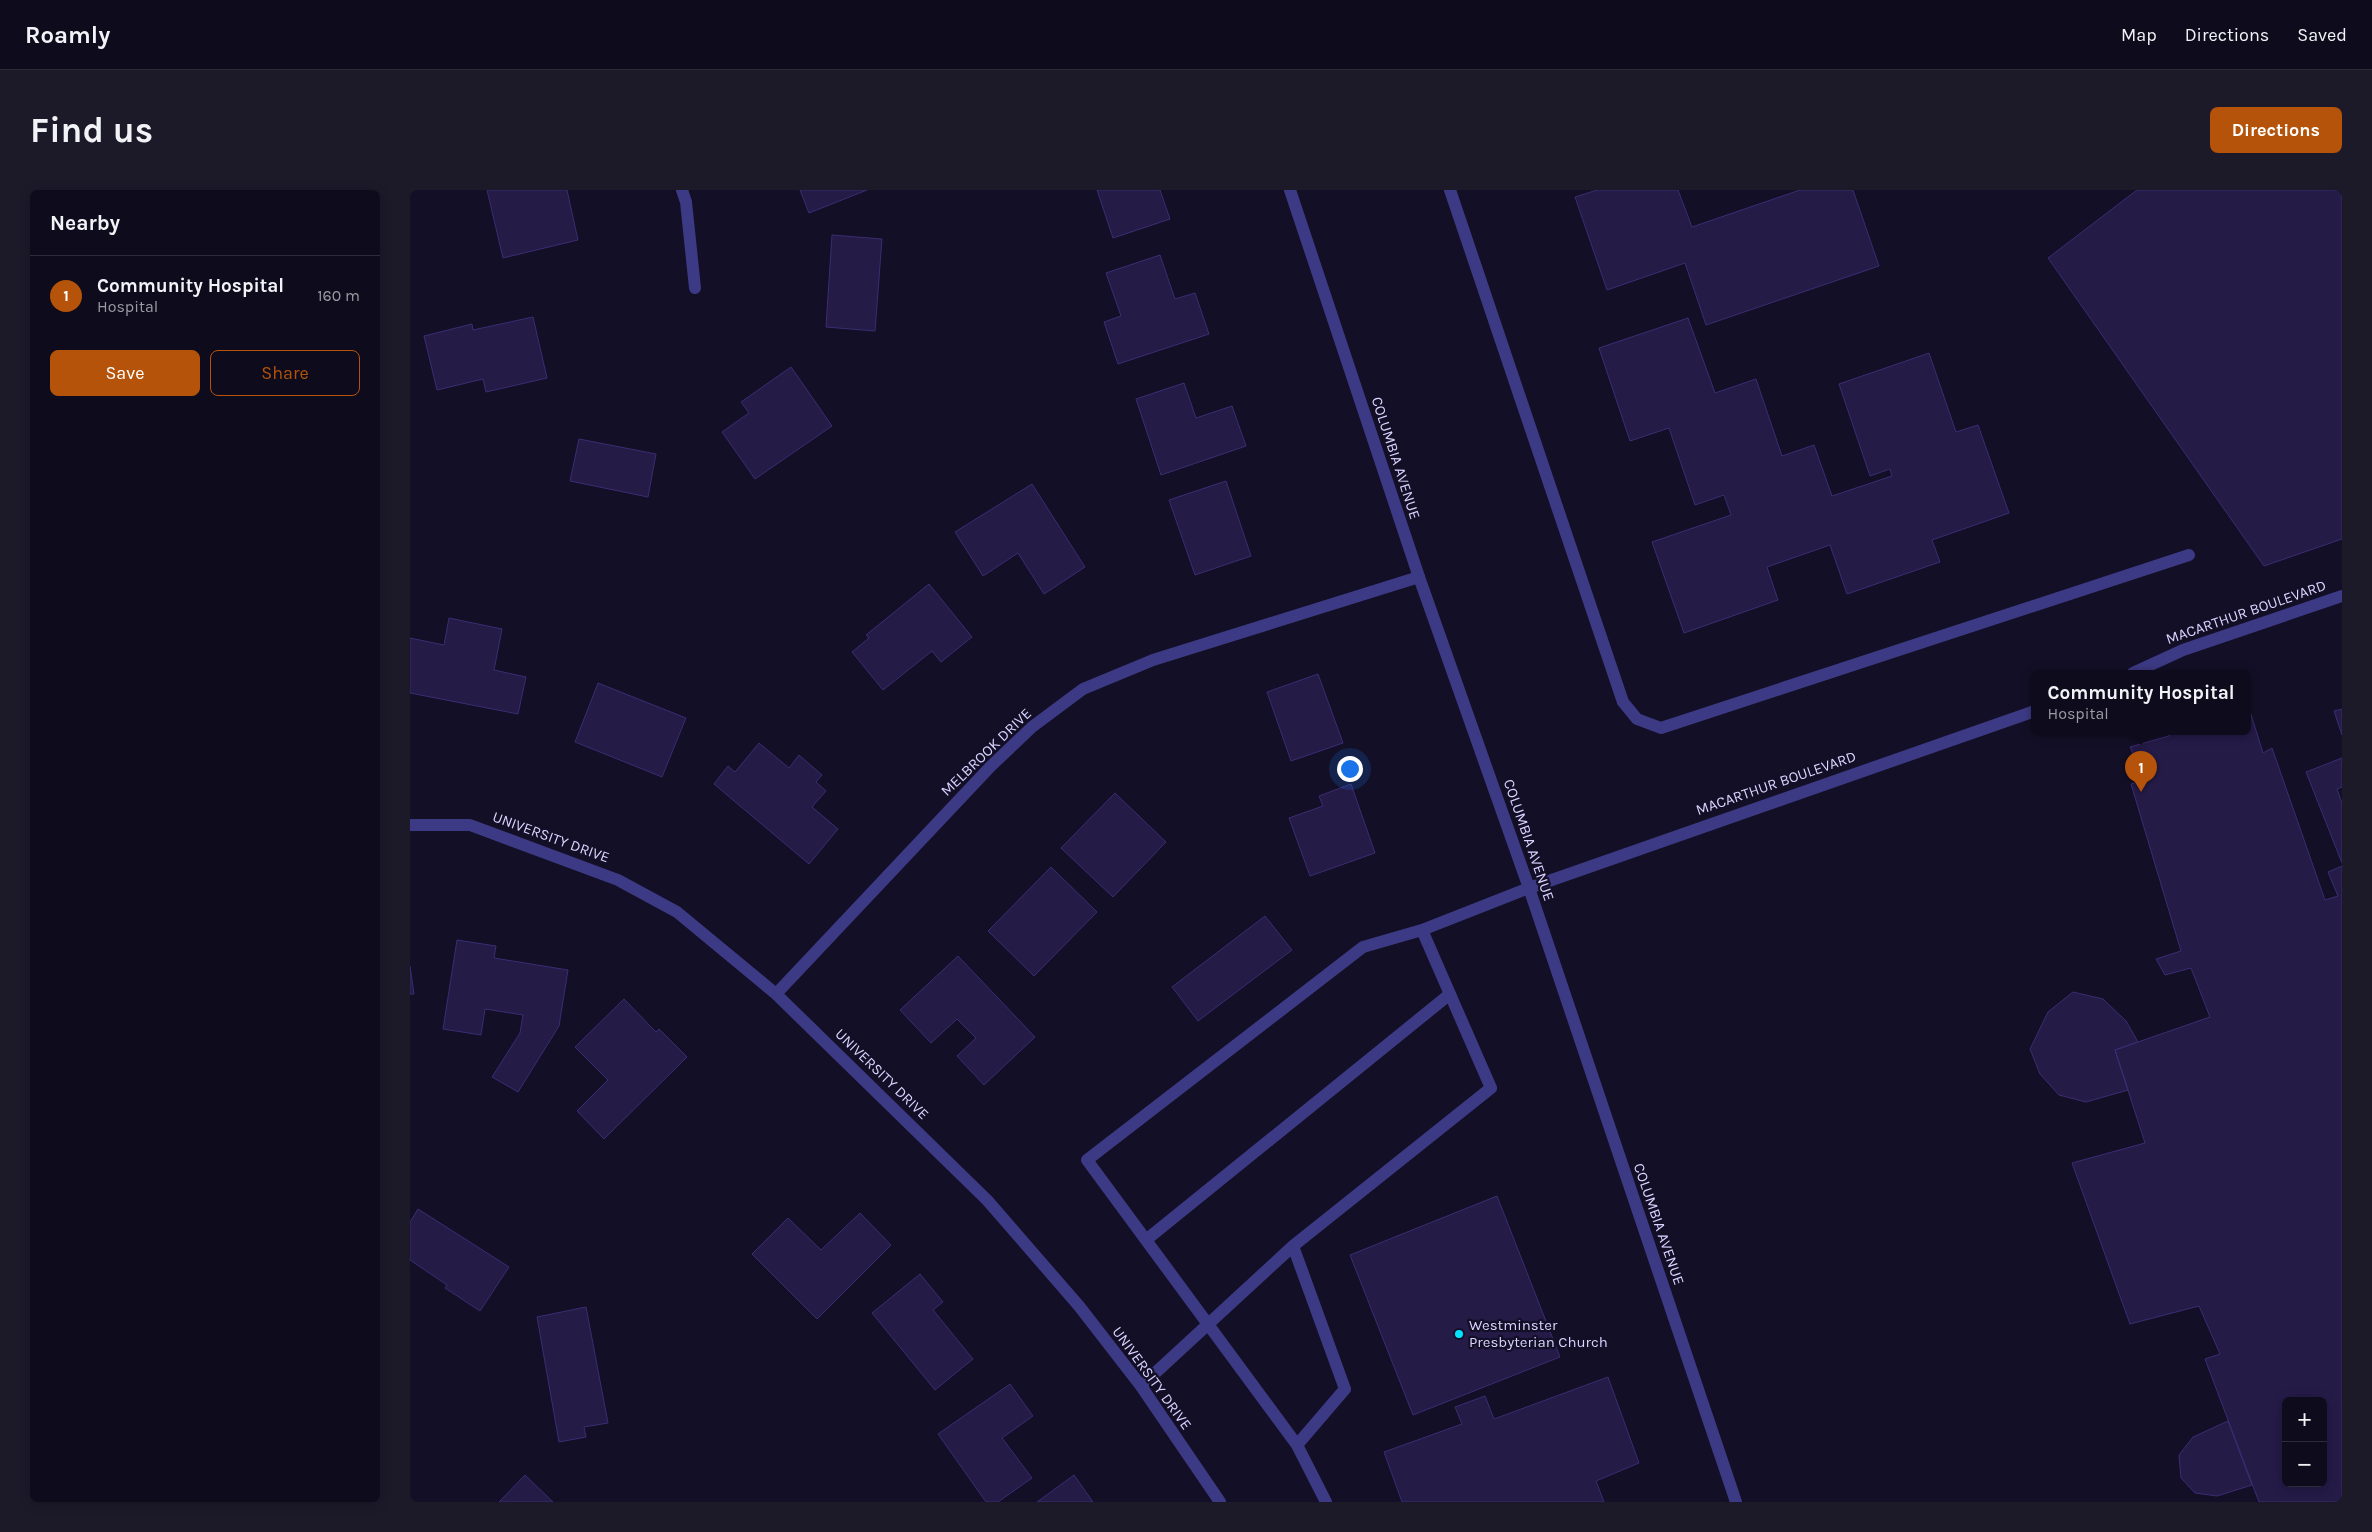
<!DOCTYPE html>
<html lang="en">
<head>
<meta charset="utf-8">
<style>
  body { margin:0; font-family:Karla,sans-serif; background:#1c1929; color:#f1f3f6 }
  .controls { position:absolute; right:15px; bottom:15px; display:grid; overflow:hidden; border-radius:8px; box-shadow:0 2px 12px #0003 }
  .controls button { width:45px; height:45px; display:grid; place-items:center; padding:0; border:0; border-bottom:1px solid #2e2b3b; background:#0e0b1c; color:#f1f3f6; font:25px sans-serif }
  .you { position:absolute; left:939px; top:578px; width:18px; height:18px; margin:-12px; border:4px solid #fff; border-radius:50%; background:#1a73e8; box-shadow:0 0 0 8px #1a73e833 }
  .badge { display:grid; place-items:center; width:32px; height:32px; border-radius:50%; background:#b45309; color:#fff; font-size:16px; font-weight:700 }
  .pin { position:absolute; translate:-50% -41px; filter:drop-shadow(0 1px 2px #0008) }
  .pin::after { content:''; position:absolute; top:26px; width:18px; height:15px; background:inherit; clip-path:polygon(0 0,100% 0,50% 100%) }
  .popup { position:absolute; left:1621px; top:480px; width:220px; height:65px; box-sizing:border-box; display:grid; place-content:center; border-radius:8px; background:#0e0b1c; filter:drop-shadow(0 1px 4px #0005); font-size:16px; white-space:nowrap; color:#9b9ba3 }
  .popup b { font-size:19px; color:#f1f3f6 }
  .popup::after { content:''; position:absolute; left:50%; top:100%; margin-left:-10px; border:10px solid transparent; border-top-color:#0e0b1c }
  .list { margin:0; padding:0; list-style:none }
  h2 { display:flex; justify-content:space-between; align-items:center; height:65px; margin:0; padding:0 20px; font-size:21px }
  h2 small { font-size:16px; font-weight:400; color:#9b9ba3 }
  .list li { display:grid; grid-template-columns:32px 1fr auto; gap:15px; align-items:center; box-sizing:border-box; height:80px; padding:0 20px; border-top:1px solid #2e2b3b }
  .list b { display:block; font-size:19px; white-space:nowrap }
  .list p { margin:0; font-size:16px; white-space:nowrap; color:#9b9ba3 }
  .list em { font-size:16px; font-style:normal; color:#9b9ba3 }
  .actions { display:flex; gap:10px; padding:15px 20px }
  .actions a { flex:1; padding:11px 0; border:1px solid #b45309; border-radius:8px; text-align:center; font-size:18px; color:#b45309 }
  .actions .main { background:#b45309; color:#fff }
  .map { position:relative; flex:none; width:1932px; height:1312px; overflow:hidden; border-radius:8px }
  header { display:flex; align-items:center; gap:30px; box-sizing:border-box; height:70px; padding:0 25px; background:#0e0b1c; border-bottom:1px solid #2e2b3b }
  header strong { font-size:24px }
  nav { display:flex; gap:28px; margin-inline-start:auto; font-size:18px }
  .intro { display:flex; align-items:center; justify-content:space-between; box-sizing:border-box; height:120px; padding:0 30px }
  h1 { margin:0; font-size:35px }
  .button { padding:12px 22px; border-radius:8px; background:#b45309; color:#fff; font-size:18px; font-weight:700 }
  main { display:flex; gap:30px; padding:0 30px }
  aside { flex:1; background:#0e0b1c; border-radius:8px; box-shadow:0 2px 12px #0003 }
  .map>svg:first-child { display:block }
  .building { fill:#241b47; stroke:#3b2d73; fill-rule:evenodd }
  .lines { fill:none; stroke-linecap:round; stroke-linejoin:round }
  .service { stroke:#3d3a85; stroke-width:12 }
  .minor { stroke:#3d3a85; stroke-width:12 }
  .tertiary { stroke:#3d3a85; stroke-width:12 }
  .poi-dot { fill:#00e5ff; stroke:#130f26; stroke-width:2 }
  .labels { text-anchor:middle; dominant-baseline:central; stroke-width:4.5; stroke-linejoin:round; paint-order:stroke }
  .street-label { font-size:15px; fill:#d9d4ff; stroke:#130f26 }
  .poi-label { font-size:15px; fill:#d9d4ff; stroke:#130f26; text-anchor:start }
</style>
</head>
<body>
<header>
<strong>Roamly</strong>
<nav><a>Map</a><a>Directions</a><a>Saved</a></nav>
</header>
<div class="intro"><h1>Find us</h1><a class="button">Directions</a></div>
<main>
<aside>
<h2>Nearby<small></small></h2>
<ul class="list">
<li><span class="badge">1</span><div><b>Community Hospital</b><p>Hospital</p></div><em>160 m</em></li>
</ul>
<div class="actions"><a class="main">Save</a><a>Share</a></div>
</aside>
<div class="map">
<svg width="1932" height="1312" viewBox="0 0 1932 1312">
  <rect width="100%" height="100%" fill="#130f26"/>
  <path class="building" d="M 77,0 L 157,0 L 168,50 L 93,68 Z
    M 390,0 L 457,0 L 399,23 Z
    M 687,0 L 750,0 L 760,29 L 703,48 Z
    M 1187,0 L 1268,0 L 1282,37 L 1390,0 L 1443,0 L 1469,76 L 1296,135 L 1275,73 L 1197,100 L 1165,7 Z
    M 1727,0 L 1932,0 L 1932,349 L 1854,376 L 1638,68 Z
    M 422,45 L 472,49 L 465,141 L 416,137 Z
    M 750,65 L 765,109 L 785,103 L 799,144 L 708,174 L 694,132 L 711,126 L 696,83 Z
    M 123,127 L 137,188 L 76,202 L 73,189 L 27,200 L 14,146 L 62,134 L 63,140 Z
    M 1278,128 L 1305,203 L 1346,189 L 1372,266 L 1404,255 L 1422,306 L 1482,286 L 1480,279 L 1460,286 L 1429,194 L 1519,163 L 1546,242 L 1568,235 L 1599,323 L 1522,350 L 1530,372 L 1437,404 L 1420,355 L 1357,377 L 1368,410 L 1274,443 L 1242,352 L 1321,325 L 1314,305 L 1285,315 L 1259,238 L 1220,251 L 1189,158 Z
    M 381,177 L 422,236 L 345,289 L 312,242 L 339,223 L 331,212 Z
    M 774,193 L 786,228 L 822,216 L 836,256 L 751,285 L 726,209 Z
    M 169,249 L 246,264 L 238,307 L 160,291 Z
    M 816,291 L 841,366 L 785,385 L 759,310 Z
    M 622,294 L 675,377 L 634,404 L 608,363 L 573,386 L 545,342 Z
    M 519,394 L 562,447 L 531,472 L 522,461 L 473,500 L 442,462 L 459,448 L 456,445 Z
    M 39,428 L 92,439 L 84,480 L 116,487 L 108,524 L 0,503 L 0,448 L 34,455 Z
    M 908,484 L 933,553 L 881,571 L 857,502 Z
    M 188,493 L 276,528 L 252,587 L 165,552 Z
    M 1932,519 L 1932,545 L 1924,521 Z
    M 1840,521 L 1853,563 L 1862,558 L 1915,710 L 1928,706 L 1918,682 L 1932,676 L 1932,1312 L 1849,1312 L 1795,1169 L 1810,1164 L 1789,1116 L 1720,1134 L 1662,973 L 1735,953 L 1705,860 L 1800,827 L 1781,778 L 1755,785 L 1746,769 L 1771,761 L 1721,594 L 1735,589 L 1720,557 L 1759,546 L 1757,541 L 1837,541 L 1837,522 ZM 1876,1211 L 1913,1211 L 1913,1293 L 1876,1293 Z
    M 349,553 L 379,578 L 389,565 L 412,585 L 406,592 L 416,601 L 402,617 L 428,639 L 399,674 L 304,594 L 318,576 L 325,582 Z
    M 1932,568 L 1932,597 L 1927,599 L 1932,613 L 1932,673 L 1896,582 Z
    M 941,594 L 965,663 L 900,686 L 879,628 L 913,616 L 909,606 Z
    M 705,603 L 756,652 L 703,707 L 651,658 Z
    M 641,677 L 687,722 L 624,786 L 578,741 Z
    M 855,726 L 882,760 L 788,831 L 762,797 Z
    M 47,750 L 86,756 L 84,768 L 158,780 L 149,836 L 108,902 L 82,887 L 110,843 L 113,825 L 75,819 L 71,845 L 33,839 Z
    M 548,766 L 625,847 L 574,895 L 547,866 L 566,848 L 547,829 L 521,853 L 490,820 Z
    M 0,776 L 4,804 L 0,804 Z
    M 1663,802 L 1693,809 L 1716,831 L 1728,852 L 1705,860 L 1718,900 L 1676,912 L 1649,905 L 1630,884 L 1620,859 L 1638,822 Z
    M 214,809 L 246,842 L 249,839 L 277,867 L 194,949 L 167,921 L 198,890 L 165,857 Z
    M 1087,1006 L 1150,1167 L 1003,1225 L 940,1065 Z
    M 8,1019 L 99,1077 L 70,1121 L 35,1098 L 37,1095 L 0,1070 L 0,1032 Z
    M 450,1023 L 481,1055 L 407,1129 L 342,1064 L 378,1028 L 411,1060 Z
    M 510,1084 L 533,1112 L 523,1120 L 563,1169 L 525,1200 L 462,1123 Z
    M 176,1117 L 198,1233 L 174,1237 L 176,1247 L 149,1252 L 127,1127 Z
    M 1198,1187 L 1229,1273 L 1186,1291 L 1194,1312 L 992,1312 L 974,1262 L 1052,1234 L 1045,1217 L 1075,1206 L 1084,1229 Z
    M 600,1194 L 623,1226 L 592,1248 L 622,1288 L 588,1312 L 576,1312 L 528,1244 Z
    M 1818,1231 L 1842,1295 L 1807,1306 L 1785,1303 L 1771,1288 L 1769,1265 L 1783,1247 Z
    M 115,1285 L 143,1312 L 89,1312 Z
    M 664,1285 L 683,1312 L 627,1312 Z"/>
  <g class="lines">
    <path class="service" d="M 1040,0 L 1213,512 L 1227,529 L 1251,538 L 1779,365
      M 736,1050 L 1040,804
      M 883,1056 L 935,1199 L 887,1255
      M 731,1196 L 883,1056 L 1081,898 L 1012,740
      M 916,1312 L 887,1255 L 677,970 L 953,757 L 1012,740 L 1119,698"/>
    <path class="minor" d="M 272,0 L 276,12 L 285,98
      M 1723,483 L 1773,460 L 1932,406
      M 0,635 L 60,635 L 208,690 L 267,722 L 366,804 L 577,1010 L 669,1116 L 731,1196 L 810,1312
      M 1119,698 L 1625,521
      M 366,804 L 581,576 L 622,537 L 673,499 L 743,470 L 1009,387"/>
    <path class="tertiary" d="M 880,0 L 1009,387 L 1119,698 L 1326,1312"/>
  </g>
  <circle class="poi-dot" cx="1049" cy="1144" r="5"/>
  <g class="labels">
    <g class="street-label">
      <text transform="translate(986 268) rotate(72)">COLUMBIA AVENUE</text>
      <text transform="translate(1836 422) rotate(-19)">MACARTHUR BOULEVARD</text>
      <text transform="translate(576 562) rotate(-44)">MELBROOK DRIVE</text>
      <text transform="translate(1366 593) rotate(-19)">MACARTHUR BOULEVARD</text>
      <text transform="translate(141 647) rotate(20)">UNIVERSITY DRIVE</text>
      <text transform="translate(1119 650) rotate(71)">COLUMBIA AVENUE</text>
      <text transform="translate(472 884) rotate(44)">UNIVERSITY DRIVE</text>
      <text transform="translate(1249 1034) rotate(71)">COLUMBIA AVENUE</text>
      <text transform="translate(742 1188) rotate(54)">UNIVERSITY DRIVE</text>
    </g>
    <g class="poi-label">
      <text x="1059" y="1135">Westminster<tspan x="1059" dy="17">Presbyterian Church</tspan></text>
    </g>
  </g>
</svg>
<div class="controls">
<button>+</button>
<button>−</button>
</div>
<div class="you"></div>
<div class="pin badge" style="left:1731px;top:602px">1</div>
<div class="popup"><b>Community Hospital</b>Hospital</div>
</div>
</main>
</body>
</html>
